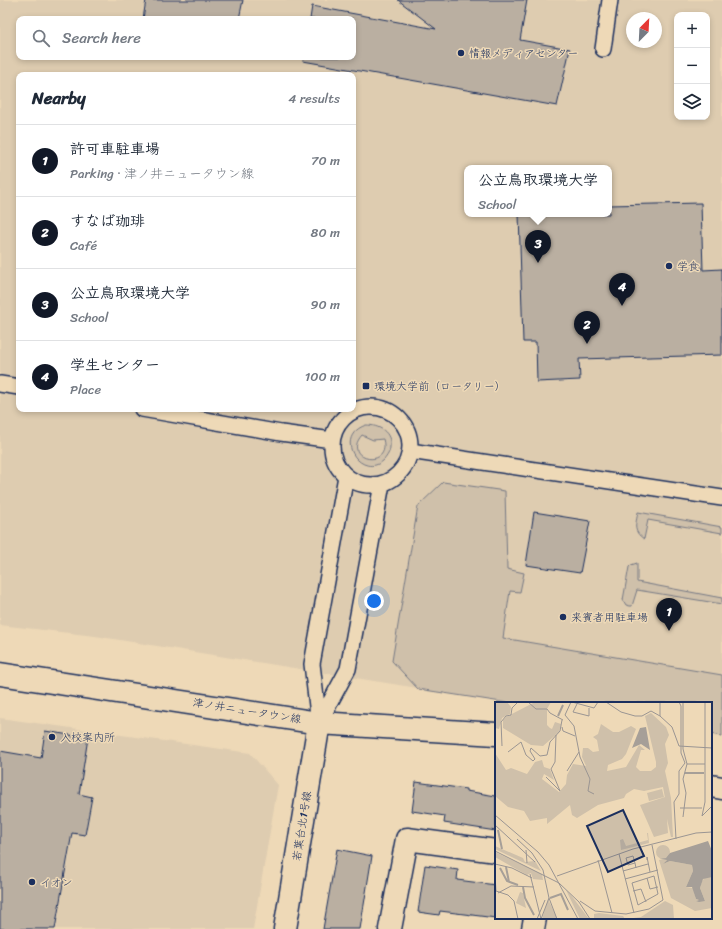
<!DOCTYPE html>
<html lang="en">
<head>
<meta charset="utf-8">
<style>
  body { margin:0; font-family:Sriracha,"Klee One",sans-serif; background:#f2f2f3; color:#1f2937 }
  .controls { position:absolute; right:12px; top:12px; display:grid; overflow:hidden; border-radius:8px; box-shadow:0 2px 6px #0003 }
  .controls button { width:36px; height:36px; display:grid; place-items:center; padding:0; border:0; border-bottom:1px solid #e0e1e3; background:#fff; color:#1f2937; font:20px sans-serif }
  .compass { position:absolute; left:626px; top:12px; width:36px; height:36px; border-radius:50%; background:#fff; box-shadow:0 2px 6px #0003; rotate:24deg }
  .you { position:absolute; left:374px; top:601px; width:14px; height:14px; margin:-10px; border:3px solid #fff; border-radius:50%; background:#1a73e8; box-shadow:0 0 0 6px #1a73e833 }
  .badge { display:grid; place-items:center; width:26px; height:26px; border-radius:50%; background:#111827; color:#fff; font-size:13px; font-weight:700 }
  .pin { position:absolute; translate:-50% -33px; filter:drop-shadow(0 1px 2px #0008) }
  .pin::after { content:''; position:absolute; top:21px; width:14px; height:12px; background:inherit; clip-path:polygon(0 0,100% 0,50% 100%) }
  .popup { position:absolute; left:464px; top:165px; width:148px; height:52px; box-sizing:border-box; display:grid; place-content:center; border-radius:8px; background:#fff; filter:drop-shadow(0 1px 3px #0005); font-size:13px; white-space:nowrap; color:#747a83 }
  .popup b { font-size:15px; color:#1f2937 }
  .popup::after { content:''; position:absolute; left:50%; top:100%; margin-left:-8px; border:8px solid transparent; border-top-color:#fff }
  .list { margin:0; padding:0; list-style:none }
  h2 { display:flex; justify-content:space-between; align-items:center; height:52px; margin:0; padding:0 16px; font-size:17px }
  h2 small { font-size:13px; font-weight:400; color:#747a83 }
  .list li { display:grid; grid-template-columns:26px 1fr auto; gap:12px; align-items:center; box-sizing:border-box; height:72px; padding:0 16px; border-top:1px solid #e0e1e3 }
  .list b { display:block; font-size:15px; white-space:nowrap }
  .list p { margin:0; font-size:13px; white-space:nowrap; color:#747a83 }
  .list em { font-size:13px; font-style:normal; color:#747a83 }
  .icon { flex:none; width:22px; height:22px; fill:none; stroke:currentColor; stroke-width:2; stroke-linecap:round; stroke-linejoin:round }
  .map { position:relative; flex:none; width:722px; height:929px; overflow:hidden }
  .search { position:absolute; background:#fff; box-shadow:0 2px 6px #0003; left:16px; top:16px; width:340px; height:44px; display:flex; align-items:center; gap:10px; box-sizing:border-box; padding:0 14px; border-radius:8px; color:#747a83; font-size:15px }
  .panel { position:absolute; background:#fff; box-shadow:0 2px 6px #0003; left:16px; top:72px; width:340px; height:340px; border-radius:8px }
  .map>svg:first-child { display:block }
  .built { fill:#deccb0; fill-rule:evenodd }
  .green { fill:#cfc0aa; stroke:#757884; fill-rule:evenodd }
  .building { fill:#baafa1; stroke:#1b2f5e }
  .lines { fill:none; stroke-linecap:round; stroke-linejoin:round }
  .service-casing { stroke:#1b2f5e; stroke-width:18 }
  .minor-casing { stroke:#1b2f5e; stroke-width:25 }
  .tertiary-casing { stroke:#1b2f5e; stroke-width:25 }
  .service { stroke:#eed9b7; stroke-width:15 }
  .minor { stroke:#eed9b7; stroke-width:22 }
  .tertiary { stroke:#eed9b7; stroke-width:22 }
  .poi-dot { fill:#1b2f5e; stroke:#eed9b7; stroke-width:1.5 }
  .labels { text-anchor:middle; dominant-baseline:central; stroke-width:3; stroke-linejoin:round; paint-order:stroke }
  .poi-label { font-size:11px; fill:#1b2f5e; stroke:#eed9b7; text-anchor:start }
  .street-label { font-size:11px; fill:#1b2f5e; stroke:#eed9b7 }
  .inset-river { fill:none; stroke:#a69f98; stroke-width:2 }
  .inset-road { fill:none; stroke:#9a9593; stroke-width:1 }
  .view { fill:#1b2f5e; fill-opacity:0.15; stroke:#1b2f5e; stroke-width:2 }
  .inset-edge { fill:none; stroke:#1b2f5e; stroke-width:2 }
</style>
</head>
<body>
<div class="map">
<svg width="722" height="929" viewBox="0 0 722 929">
  <rect width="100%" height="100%" fill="#eed9b7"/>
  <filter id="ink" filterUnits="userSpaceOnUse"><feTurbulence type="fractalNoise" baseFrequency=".025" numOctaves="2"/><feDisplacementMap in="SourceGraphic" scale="8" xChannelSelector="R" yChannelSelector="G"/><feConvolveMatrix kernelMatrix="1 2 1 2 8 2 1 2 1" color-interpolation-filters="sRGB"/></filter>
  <g filter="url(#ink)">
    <path class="built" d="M 0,0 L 722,0 L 722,737 L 711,736 L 711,703 L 510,703 L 95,636 L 0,625 ZM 677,15 L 707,15 L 707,117 L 677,117 ZM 632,18 L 656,18 L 656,42 L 632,42 ZM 19,19 L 353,19 L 353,57 L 19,57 ZM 19,75 L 353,75 L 353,409 L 19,409 ZM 467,168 L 609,168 L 609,214 L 467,214 Z
      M 0,718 L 250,753 L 278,785 L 253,929 L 0,929 Z"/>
    <path class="green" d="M 366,425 C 379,425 392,432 390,447 C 390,452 387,456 384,460 C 362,481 331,437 366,425 ZM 362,435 L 373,440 L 383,439 C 392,471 340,460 362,435 Z
      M 443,482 L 505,491 L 507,569 L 524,573 L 520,592 L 510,591 L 503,638 L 722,675 L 722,736 L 711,734 L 711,703 L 508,703 L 418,689 L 392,661 L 418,506 Z
      M 638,512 L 722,527 L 722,533 L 648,520 L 644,539 C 632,531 636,524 638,512 Z
      M 637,563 L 637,582 L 722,598 L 722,604 L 637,590 L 632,606 L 630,606 L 626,605 L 623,600 L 629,567 L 631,565 Z"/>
    <path class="building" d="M 146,0 L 243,0 L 239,19 L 143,19 Z
      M 398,0 L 527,0 L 520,40 L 570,49 L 557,106 L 303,61 L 304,57 L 353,57 L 353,19 L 310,19 L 312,6 L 436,29 Z
      M 701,203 L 703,270 L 722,269 L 722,355 L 579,359 L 580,380 L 537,382 L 536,342 L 523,342 L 519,214 L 609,214 L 609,205 Z
      M 534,512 L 590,521 L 580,573 L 526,565 Z
      M 45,731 L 88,738 L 79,794 L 92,797 L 85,835 L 72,833 L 55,929 L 0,929 L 0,751 L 41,758 Z
      M 416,782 L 466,789 L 466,791 L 496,796 L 496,831 L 444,823 L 445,816 L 412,811 Z
      M 337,849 L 372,856 L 360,929 L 323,929 Z
      M 425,865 L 458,870 L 457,880 L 496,885 L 496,918 L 440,911 L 439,915 L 418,912 Z"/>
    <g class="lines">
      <defs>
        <path id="service" d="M 603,49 L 610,0
          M 0,384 L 19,387
          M332 446a39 39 0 1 1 78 0a39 39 0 1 1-78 0Z
          M 142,409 L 281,433 L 332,440
          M 410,451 L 722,498
          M 319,723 L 312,664 L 346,476
          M 319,723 L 348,669 L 382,484"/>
        <path id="minor" d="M 390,929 L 407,839 L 496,851
          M 533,929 L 535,918"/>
        <path id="tertiary" d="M 0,674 L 319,723 L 496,734
          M 711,786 L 722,788
          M 285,929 L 319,723"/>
      </defs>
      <use href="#service" class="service-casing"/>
      <use href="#minor" class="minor-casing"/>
      <use href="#tertiary" class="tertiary-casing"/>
      <use href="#service" class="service"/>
      <use href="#minor" class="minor"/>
      <use href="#tertiary" class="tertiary"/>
    </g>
  </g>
  <g class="poi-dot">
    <circle cx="461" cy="53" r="4"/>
    <circle cx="669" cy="266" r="4"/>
    <rect x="362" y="382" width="8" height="8" rx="2"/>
    <circle cx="563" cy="617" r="4"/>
    <circle cx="52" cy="737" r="4"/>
    <circle cx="32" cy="882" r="4"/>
  </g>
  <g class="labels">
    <g class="poi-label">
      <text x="469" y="53">情報メディアセンター</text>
      <text x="677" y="266">学食</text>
      <text x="374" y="386">環境大学前（ロータリー）</text>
      <text x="571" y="617">来賓者用駐車場</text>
      <text x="60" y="737">入校案内所</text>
      <text x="40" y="882">イオン</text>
    </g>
    <g class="street-label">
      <text transform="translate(247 711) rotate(9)">津ノ井ニュータウン線</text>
      <text transform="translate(302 826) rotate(-81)">若葉台北1号線</text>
    </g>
  </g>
  <g transform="translate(495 702)">
    <rect width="217" height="217" fill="#eed9b7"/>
    <path d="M 0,0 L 12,0 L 16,5 L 15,12 L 7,16 L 4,27 L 0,26 ZM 40,0 L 56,0 L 52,7 L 52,23 L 55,26 L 57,27 L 60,20 L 66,22 L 64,30 L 48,44 L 36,43 L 8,26 L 8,18 L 11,15 ZM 156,11 L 171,25 L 174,33 L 170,42 L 173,61 L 170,69 L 176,96 L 178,135 L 176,135 L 172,117 L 173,131 L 159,135 L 145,103 L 170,95 L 172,107 L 168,85 L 149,89 L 139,87 L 131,92 L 129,96 L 103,103 L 82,116 L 77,113 L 75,103 L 52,122 L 52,116 L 35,119 L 29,109 L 13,105 L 0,94 L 0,51 L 11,68 L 16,66 L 32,72 L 40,60 L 47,58 L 49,65 L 55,67 L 59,78 L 49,72 L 47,77 L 64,90 L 71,82 L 72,73 L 78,62 L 91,64 L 87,55 L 88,46 L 93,46 L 98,50 L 104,49 L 102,38 L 98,35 L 103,32 L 106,22 L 118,30 L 124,30 L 136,24 L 141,27 L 131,52 L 127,57 L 113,63 L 112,69 L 131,65 L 144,43 L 150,48 L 146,48 L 141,65 L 145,69 L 156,69 L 161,65 L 161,60 L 150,14 ZM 167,87 L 169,95 L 154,99 L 152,91 ZM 149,131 L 153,131 L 154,141 L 126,148 L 125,138 L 128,137 L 131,144 L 153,138 L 152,131 ZM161 150a7 7 0 1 1 14 0a7 7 0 1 1-14 0ZM 0,144 L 28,156 L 30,160 L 40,159 L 46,169 L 0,147 ZM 0,150 L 47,172 L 48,178 L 38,177 L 36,171 L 32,173 L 14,163 L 0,155 ZM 164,158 L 172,158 L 168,162 L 175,159 L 197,163 L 198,169 L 191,185 L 198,186 L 201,197 L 204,198 L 201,199 L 210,199 L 205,186 L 207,179 L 211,174 L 217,175 L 217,206 L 200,209 L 176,196 ZM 71,188 L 76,193 L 94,217 L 85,217 ZM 25,190 L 28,191 L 31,206 L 21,201 ZM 53,197 L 62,216 L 47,217 ZM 170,199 L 178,203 L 179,217 L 131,217 L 146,215 ZM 104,211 L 128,214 L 130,217 L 99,217 L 99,212 Z" fill="#cfc0aa"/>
    <path d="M 151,25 L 155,48 L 146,42 L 137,46 L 145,26 ZM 213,139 L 217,149 L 217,175 L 208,177 L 205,186 L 210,199 L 204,200 L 201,199 L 204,198 L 201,197 L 197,185 L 191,185 L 198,169 L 197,163 L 175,159 L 168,162 L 172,158 L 164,157 L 171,156 L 175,151 Z" fill="#a69f98"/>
    <path class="inset-river" d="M 63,14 L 68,3M 190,71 L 209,71M 3,128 L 7,147M 11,165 L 14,180M 5,166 L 12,179 L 23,183M 28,185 L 30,196 L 39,213M 55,196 L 66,192 L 73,208"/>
    <path class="inset-road" d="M 33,0 L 41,7 L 52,7 L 55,11 L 68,18M 77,0 L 99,6 L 103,0M 111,0 L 126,10 L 140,14 L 147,14 L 156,9 L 165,14 L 165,0M 188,0 L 188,47 L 192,62 L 188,77 L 191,91 L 188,115M 210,0 L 210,100 L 207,114 L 217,104M 82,2 L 78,10 L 94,14 L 94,6M 70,13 L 79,24 L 85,55 L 95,77 L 93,89 L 99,92M 70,13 L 76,0M 165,14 L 177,25 L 184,44 L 217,46M 67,25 L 68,29 L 80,34M 7,44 L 6,20 L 11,14 L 16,13 L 17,6 L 22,1M 13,50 L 26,40 L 31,53 L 38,59 L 40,57 L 35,49 L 36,46 L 45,54 L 52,53 L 55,40 L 65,29 L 67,18M 192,62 L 210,62M 72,69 L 84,50M 51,75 L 65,89 L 56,67 L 60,60 L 61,33M 185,106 L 207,106M 0,113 L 43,150 L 54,163 L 83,217M 0,123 L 40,160M 22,137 L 37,151 L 48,168 L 54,196 L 62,217M 181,137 L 179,100 L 184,92 L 184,69 L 190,61 L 186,51 L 186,4 L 184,0M 31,148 L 32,161M 0,149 L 64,181 L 84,200 L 95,217M 124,152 L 139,211M 103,158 L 117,211M 152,158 L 152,155 L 155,170M 140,161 L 133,163 L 131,156 L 138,154 L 140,161 L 141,166M 0,162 L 17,166 L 37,176M 128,169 L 153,162M 35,172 L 46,217M 0,173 L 1,189 L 13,193 L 19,199 L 23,217M 62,174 L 138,147 L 201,131 L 217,130M 159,174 L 163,192 L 143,203 L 137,181 ZM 152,176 L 155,187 L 163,185M 130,177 L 163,168M 138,189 L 146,187 L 151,200M 3,191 L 16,184 L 39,185M 85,199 L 100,209 L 131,212 L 154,207 L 168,198 L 157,143M 42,217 L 50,198M 46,217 L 54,196"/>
    <path class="view" d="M 128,108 L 149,154 L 113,170 L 92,124 Z"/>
    <rect width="217" height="217" class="inset-edge"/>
  </g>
</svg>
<div class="controls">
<button>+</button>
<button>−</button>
<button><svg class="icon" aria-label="layers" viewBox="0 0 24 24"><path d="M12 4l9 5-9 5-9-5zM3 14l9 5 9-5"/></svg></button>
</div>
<svg class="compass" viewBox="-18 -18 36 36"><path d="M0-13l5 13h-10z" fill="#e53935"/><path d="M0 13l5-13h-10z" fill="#747a83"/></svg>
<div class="you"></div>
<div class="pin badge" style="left:669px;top:631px">1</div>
<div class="pin badge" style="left:587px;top:344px">2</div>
<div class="pin badge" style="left:538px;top:263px">3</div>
<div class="popup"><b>公立鳥取環境大学</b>School</div>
<div class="pin badge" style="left:622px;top:306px">4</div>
<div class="search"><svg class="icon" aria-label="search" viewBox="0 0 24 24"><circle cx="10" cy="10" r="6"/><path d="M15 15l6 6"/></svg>Search here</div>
<section class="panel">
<h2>Nearby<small>4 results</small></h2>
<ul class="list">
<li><span class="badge">1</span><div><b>許可車駐車場</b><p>Parking · 津ノ井ニュータウン線</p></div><em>70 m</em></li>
<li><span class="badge">2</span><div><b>すなば珈琲</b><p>Café</p></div><em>80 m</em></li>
<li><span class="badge">3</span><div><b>公立鳥取環境大学</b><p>School</p></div><em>90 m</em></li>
<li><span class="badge">4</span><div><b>学生センター</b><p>Place</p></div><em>100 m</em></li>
</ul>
</section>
</div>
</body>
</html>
